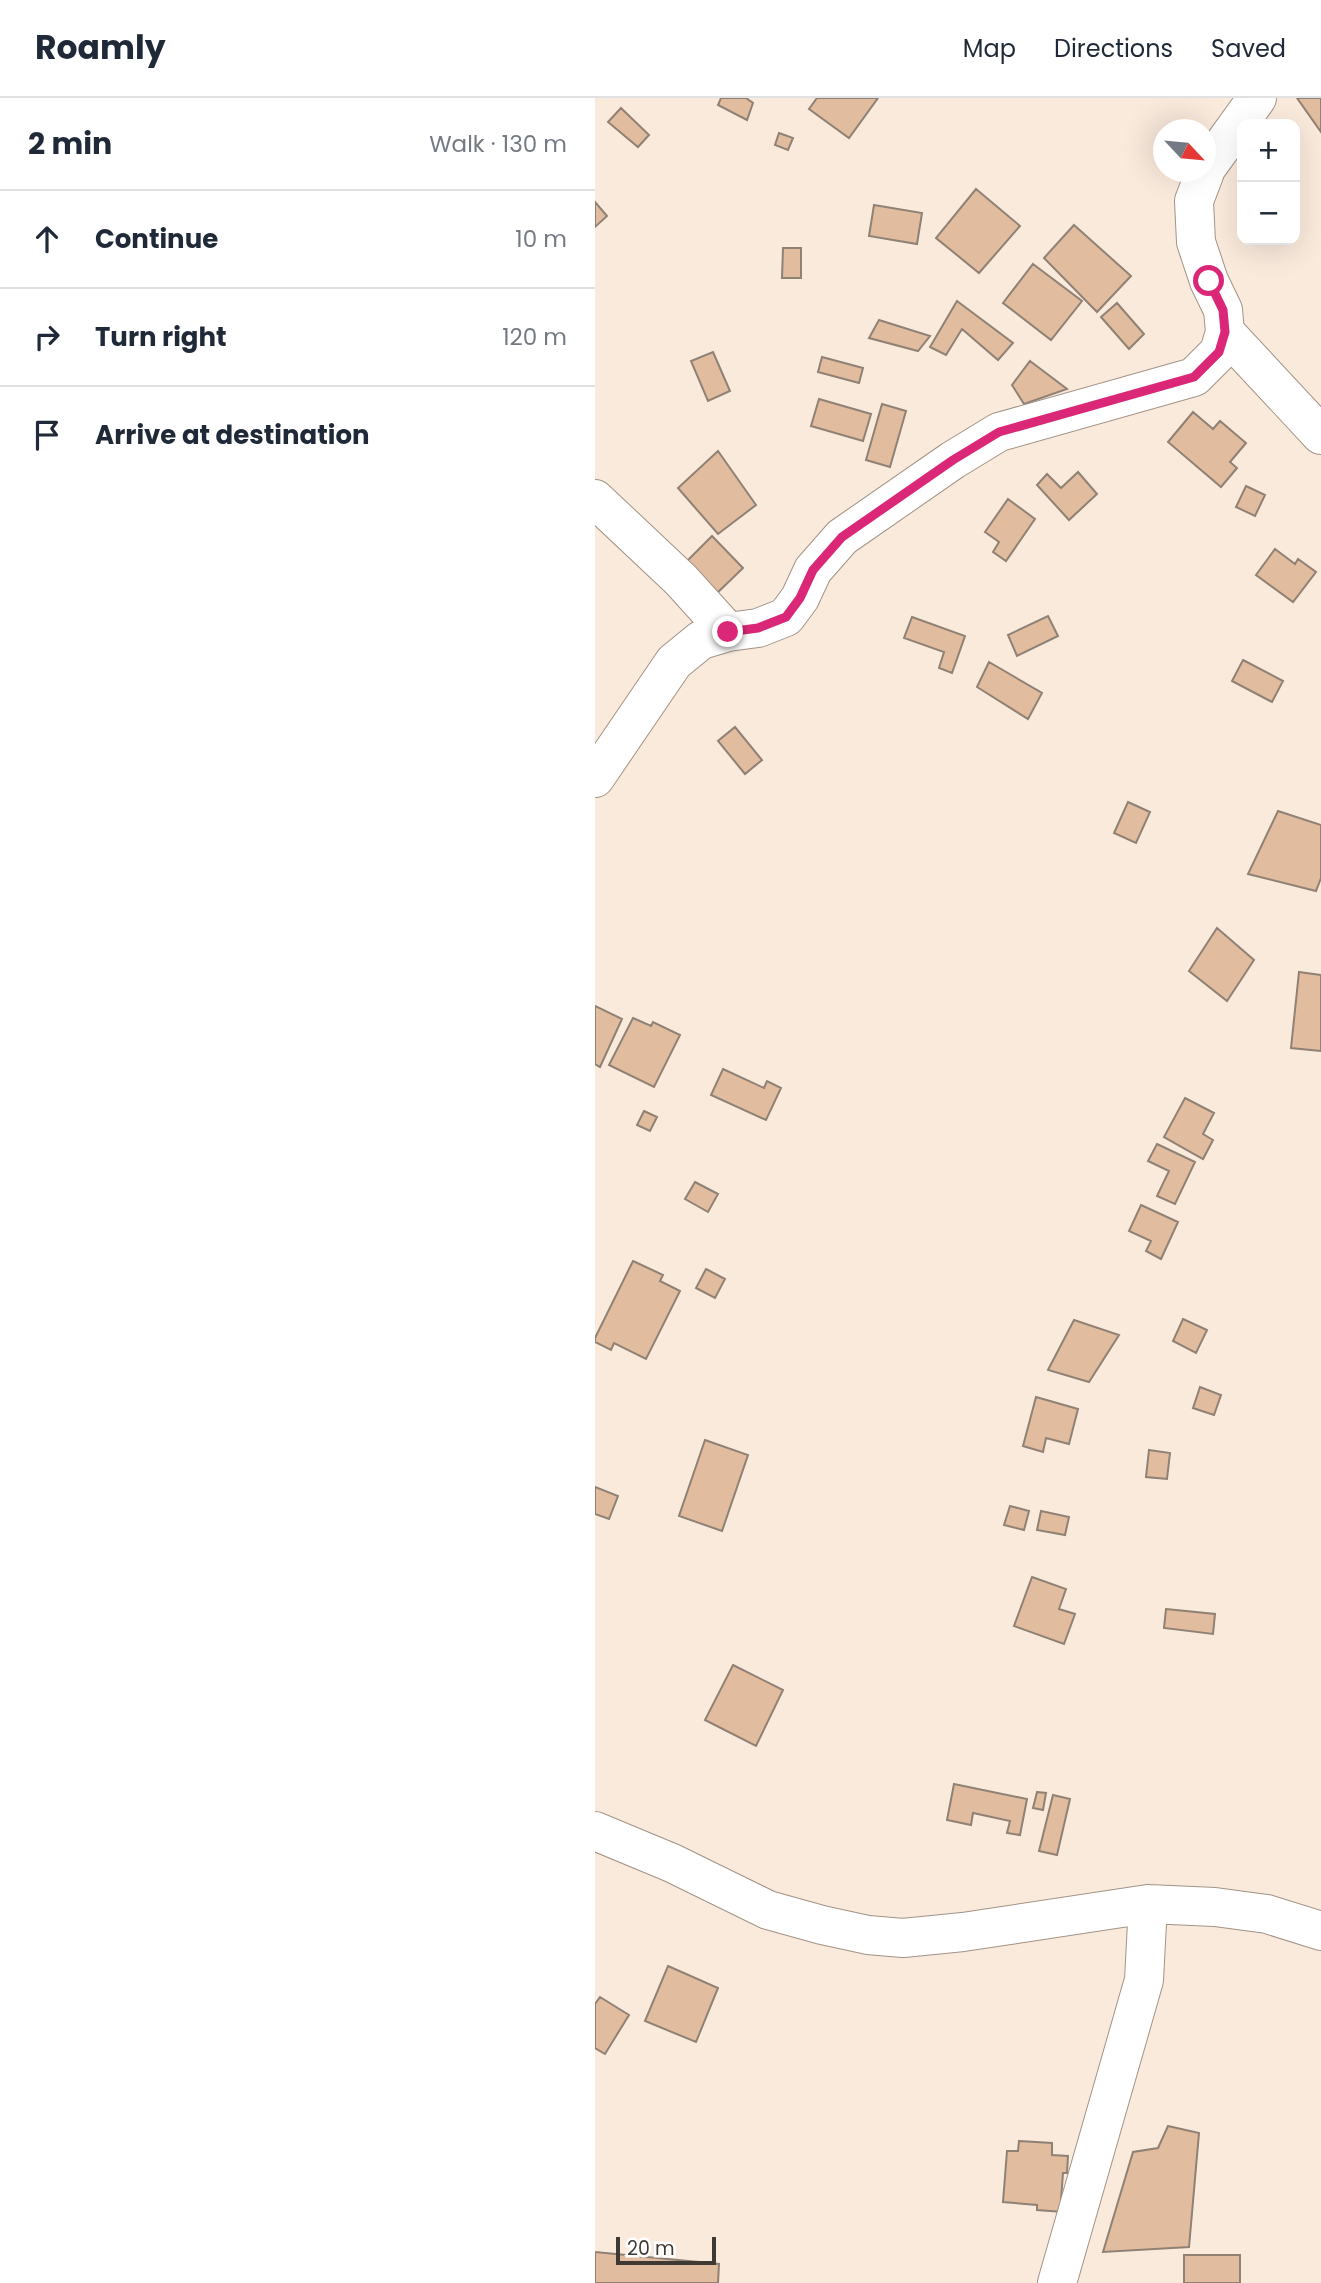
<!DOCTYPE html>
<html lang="en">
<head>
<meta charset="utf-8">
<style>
  body { margin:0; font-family:Poppins,sans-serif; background:#f2f2f3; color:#1f2937 }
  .controls { position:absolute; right:21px; top:21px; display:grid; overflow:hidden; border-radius:14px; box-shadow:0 7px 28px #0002 }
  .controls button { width:63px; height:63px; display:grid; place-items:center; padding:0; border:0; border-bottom:2px solid #e0e1e3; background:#fff; color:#1f2937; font:35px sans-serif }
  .compass { position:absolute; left:558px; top:21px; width:63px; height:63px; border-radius:50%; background:#fff; box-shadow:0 7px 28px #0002; rotate:116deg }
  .scale { position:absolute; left:21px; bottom:18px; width:100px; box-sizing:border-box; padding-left:7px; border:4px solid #3f3933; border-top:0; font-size:19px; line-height:24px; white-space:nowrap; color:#3f3933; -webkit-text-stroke:5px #fff; paint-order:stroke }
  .stop { position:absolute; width:21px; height:21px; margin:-16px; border:5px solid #db2777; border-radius:50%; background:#fff }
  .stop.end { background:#db2777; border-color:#fff; box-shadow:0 2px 7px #0008 }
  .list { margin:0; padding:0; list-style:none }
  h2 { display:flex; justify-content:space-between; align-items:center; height:91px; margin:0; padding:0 28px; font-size:30px }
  h2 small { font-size:23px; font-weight:400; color:#747a83 }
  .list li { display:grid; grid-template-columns:46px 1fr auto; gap:21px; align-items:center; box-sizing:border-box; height:98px; padding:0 28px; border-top:2px solid #e0e1e3 }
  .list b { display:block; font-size:26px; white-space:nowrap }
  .list em { font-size:23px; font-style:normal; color:#747a83 }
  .icon { flex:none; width:38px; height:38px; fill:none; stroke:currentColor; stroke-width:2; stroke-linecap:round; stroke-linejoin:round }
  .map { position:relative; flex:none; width:726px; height:2185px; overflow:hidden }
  header { display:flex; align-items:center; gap:42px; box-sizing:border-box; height:98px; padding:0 35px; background:#fff; border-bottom:2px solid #e0e1e3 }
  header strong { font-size:33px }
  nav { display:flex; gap:38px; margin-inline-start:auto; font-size:24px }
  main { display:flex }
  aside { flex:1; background:#fff }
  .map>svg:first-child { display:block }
  .building { fill:#e1bc9f; stroke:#908175; stroke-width:2 }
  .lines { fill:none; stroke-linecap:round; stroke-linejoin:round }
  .minor-casing { stroke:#a19386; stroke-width:40 }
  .minor { stroke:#fff; stroke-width:38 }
  .route { stroke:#db2777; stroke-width:9 }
</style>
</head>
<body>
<header>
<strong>Roamly</strong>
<nav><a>Map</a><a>Directions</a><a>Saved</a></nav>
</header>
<main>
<aside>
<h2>2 min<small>Walk · 130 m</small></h2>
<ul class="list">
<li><svg class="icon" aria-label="ahead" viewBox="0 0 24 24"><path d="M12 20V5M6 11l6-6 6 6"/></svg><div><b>Continue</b></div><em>10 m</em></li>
<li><svg class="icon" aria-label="right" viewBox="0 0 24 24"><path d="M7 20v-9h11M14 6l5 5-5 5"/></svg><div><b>Turn right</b></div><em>120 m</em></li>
<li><svg class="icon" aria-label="arrive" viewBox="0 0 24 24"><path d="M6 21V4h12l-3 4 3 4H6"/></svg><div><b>Arrive at destination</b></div></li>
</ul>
</aside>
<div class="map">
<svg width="726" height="2185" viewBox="0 0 726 2185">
  <rect width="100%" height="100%" fill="#faeadc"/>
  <path class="building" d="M 126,0 L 151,0 L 158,5 L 152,22 L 123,7 Z
    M 222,0 L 283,0 L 254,40 L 214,11 Z
    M 702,0 L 726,0 L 726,34 Z
    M 26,10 L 54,37 L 43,49 L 13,24 Z
    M 184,35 L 198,40 L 193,52 L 180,47 Z
    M 381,91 L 425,128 L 384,175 L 341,140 Z
    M 0,104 L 12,118 L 0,129 Z
    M 279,107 L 327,115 L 322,146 L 274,138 Z
    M 479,127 L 536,178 L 502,214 L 449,160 Z
    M 188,150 L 206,150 L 206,180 L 187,180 Z
    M 438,166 L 487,203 L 456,242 L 408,205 Z
    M 362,203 L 418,245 L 403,262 L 367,231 L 351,257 L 335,249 Z
    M 522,205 L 549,236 L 534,251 L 506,219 Z
    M 284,222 L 335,238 L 323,253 L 274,240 Z
    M 118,254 L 135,293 L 113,303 L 96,263 Z
    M 227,259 L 268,270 L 264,285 L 223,274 Z
    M 435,263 L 472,291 L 429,306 L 417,287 Z
    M 224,301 L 276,316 L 268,343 L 216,328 Z
    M 287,306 L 311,313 L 295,369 L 271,362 Z
    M 598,314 L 618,331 L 625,323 L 651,345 L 635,364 L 642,370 L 626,389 L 573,344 Z
    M 123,353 L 161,407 L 123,436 L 83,390 Z
    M 483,374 L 502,396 L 474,422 L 442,387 L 452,376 L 466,390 Z
    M 651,388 L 670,397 L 660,418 L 641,409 Z
    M 413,401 L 440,421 L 411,463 L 398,454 L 404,444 L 390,434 Z
    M 117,438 L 148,470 L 118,499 L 88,467 Z
    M 680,451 L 700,466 L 703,461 L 721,474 L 698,504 L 661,477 Z
    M 453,518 L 463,538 L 422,558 L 413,537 Z
    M 317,519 L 370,538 L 357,575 L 344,570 L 349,554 L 309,540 Z
    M 648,562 L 688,583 L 677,604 L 637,583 Z
    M 394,564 L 447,595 L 433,621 L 382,589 Z
    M 140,629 L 167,662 L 150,676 L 123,643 Z
    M 533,704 L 555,714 L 541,745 L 519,735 Z
    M 683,713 L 726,727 L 726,780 L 721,793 L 653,776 Z
    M 622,830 L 659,862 L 632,903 L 594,873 Z
    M 704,874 L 726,877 L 726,953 L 696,950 Z
    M 0,908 L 27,921 L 5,969 L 0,966 Z
    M 38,920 L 56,928 L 58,924 L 85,937 L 59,989 L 14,967 Z
    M 128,971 L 169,990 L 172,983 L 186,990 L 171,1022 L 116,997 Z
    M 590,1000 L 619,1015 L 608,1036 L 618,1042 L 608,1061 L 569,1039 Z
    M 49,1013 L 62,1019 L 55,1033 L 42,1027 Z
    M 562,1046 L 600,1064 L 580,1106 L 562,1098 L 574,1073 L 553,1063 Z
    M 100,1084 L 123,1096 L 113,1114 L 90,1101 Z
    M 546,1107 L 583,1124 L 566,1161 L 551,1153 L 556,1143 L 534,1133 Z
    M 38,1163 L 68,1177 L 65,1183 L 85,1193 L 51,1261 L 19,1245 L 16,1252 L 0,1244 L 0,1240 Z
    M 111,1171 L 130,1181 L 120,1200 L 101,1190 Z
    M 588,1221 L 612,1232 L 601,1255 L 578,1243 Z
    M 479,1222 L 524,1237 L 494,1284 L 453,1272 Z
    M 605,1289 L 626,1297 L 619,1317 L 598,1310 Z
    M 441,1299 L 483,1311 L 474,1346 L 451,1340 L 448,1354 L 428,1348 Z
    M 110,1342 L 153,1357 L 127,1433 L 84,1418 Z
    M 554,1352 L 575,1355 L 572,1381 L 551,1379 Z
    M 0,1389 L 23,1398 L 14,1421 L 0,1416 Z
    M 415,1408 L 434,1413 L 429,1432 L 409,1427 Z
    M 446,1413 L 474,1419 L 470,1437 L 442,1432 Z
    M 437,1479 L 471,1491 L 464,1511 L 480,1516 L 469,1546 L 419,1528 Z
    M 571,1511 L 620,1516 L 618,1536 L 569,1530 Z
    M 138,1567 L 188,1592 L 161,1648 L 110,1622 Z
    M 359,1686 L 432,1701 L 425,1737 L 412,1735 L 415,1723 L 378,1715 L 376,1727 L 352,1722 Z
    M 442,1694 L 451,1695 L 448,1712 L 438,1710 Z
    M 458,1697 L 475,1701 L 462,1757 L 444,1753 Z
    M 73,1868 L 123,1890 L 101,1944 L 50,1923 Z
    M 5,1899 L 34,1917 L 10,1956 L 0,1950 L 0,1906 Z
    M 573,2028 L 604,2035 L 594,2149 L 508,2154 L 538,2054 L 563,2050 Z
    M 424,2043 L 457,2045 L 457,2057 L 473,2058 L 472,2075 L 468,2075 L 466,2102 L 468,2114 L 442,2112 L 442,2107 L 408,2104 L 412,2053 L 423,2053 Z
    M 0,2154 L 124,2166 L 123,2185 L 0,2185 Z
    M 589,2157 L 645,2157 L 645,2185 L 589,2185 Z"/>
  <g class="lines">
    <defs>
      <path id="minor" d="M 610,72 L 662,0
        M 630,234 L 726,337
        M 0,401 L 86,482 L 133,534
        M 0,680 L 79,564 L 106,542 L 133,534 L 163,530 L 191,519 L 205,500 L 218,472 L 247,439 L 358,362 L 404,334 L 599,279 L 624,254 L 630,234 L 628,212 L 614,183 L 601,144 L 599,103 L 610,74
        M 0,1733 L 77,1765 L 173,1812 L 227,1827 L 273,1837 L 308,1840 L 368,1834 L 553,1806 L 620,1809 L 672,1816 L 726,1833
        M 462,2185 L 549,1882 L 553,1806"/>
    </defs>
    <use href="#minor" class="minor-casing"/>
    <use href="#minor" class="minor"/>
  </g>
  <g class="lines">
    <path class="route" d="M 133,534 L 163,530 L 191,519 L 205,500 L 218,472 L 247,439 L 358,362 L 404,334 L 599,279 L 624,254 L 630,234 L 628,212 L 614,183"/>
  </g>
</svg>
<div class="controls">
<button>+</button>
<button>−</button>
</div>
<svg class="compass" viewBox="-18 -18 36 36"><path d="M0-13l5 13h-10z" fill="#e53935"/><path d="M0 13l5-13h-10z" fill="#747a83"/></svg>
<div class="scale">20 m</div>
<div class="stop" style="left:614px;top:183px"></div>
<div class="stop end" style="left:133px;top:534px"></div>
</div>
</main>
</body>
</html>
